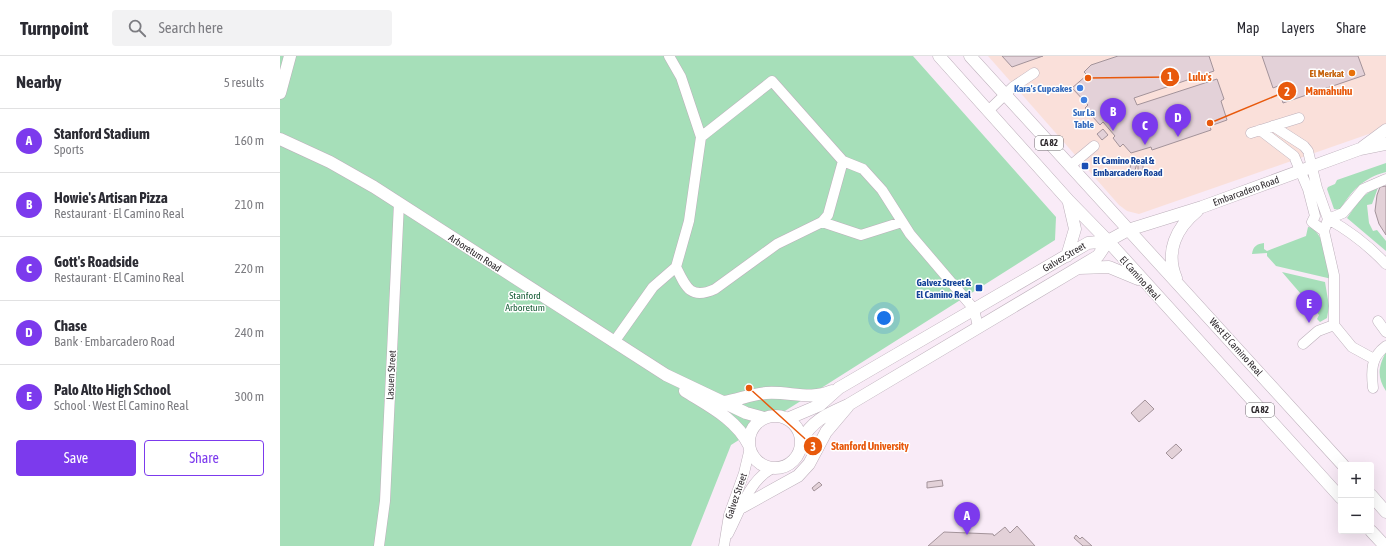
<!DOCTYPE html>
<html lang="en">
<head>
<meta charset="utf-8">
<style>
  body { margin:0; font-family:"Asap Condensed",sans-serif; background:#f2f2f3; color:#2b2b33 }
  .controls { position:absolute; right:12px; bottom:12px; display:grid; overflow:hidden; border-radius:4px; box-shadow:0 4px 16px #0002 }
  .controls button { width:36px; height:36px; display:grid; place-items:center; padding:0; border:0; border-bottom:1px solid #e1e1e2; background:#fff; color:#2b2b33; font:20px sans-serif }
  .you { position:absolute; left:604px; top:262px; width:14px; height:14px; margin:-10px; border:3px solid #fff; border-radius:50%; background:#1a73e8; box-shadow:0 0 0 6px #1a73e833 }
  .badge { display:grid; place-items:center; width:26px; height:26px; border-radius:50%; background:#7c3aed; color:#fff; font-size:13px; font-weight:700 }
  .pin { position:absolute; translate:-50% -33px; filter:drop-shadow(0 1px 2px #0008) }
  .pin::after { content:''; position:absolute; top:21px; width:14px; height:12px; background:inherit; clip-path:polygon(0 0,100% 0,50% 100%) }
  .list { margin:0; padding:0; list-style:none }
  h2 { display:flex; justify-content:space-between; align-items:center; height:52px; margin:0; padding:0 16px; font-size:17px }
  h2 small { font-size:13px; font-weight:400; color:#7c7c81 }
  .list li { display:grid; grid-template-columns:26px 1fr auto; gap:12px; align-items:center; box-sizing:border-box; height:64px; padding:0 16px; border-top:1px solid #e1e1e2 }
  .list b { display:block; font-size:15px; white-space:nowrap }
  .list p { margin:0; font-size:13px; white-space:nowrap; color:#7c7c81 }
  .list em { font-size:13px; font-style:normal; color:#7c7c81 }
  .actions { display:flex; gap:8px; padding:12px 16px }
  .actions a { flex:1; padding:9px 0; border:1px solid #7c3aed; border-radius:4px; text-align:center; font-size:14px; color:#7c3aed }
  .actions .main { background:#7c3aed; color:#fff }
  .icon { flex:none; width:22px; height:22px; fill:none; stroke:currentColor; stroke-width:2; stroke-linecap:round; stroke-linejoin:round }
  .map { position:relative; flex:none; width:1106px; height:490px; overflow:hidden }
  header { display:flex; align-items:center; gap:24px; box-sizing:border-box; height:56px; padding:0 20px; background:#fff; border-bottom:1px solid #e1e1e2 }
  header strong { font-size:19px }
  nav { display:flex; gap:22px; margin-inline-start:auto; font-size:14px }
  .search { width:280px; height:36px; background:#f2f2f3; display:flex; align-items:center; gap:10px; box-sizing:border-box; padding:0 14px; border-radius:4px; color:#7c7c81; font-size:15px }
  main { display:flex }
  aside { flex:1; background:#fff }
  .map>svg:first-child { display:block }
  .commercial { fill:#fae0da }
  .green { fill:#a6dfb9 }
  .building { fill:#e3d1d8; stroke:#a3939a }
  .lines { fill:none; stroke-linecap:round; stroke-linejoin:round }
  .minor-casing { stroke:#bdb0bb; stroke-width:11 }
  .major-casing { stroke:#bdb0bb; stroke-width:13 }
  .minor { stroke:#fff; stroke-width:10 }
  .major { stroke:#fff; stroke-width:12 }
  .food-dot { fill:#e8710a; stroke:#fff; stroke-width:1.5 }
  .shop-dot { fill:#3f7fe0; stroke:#fff; stroke-width:1.5 }
  .transit-dot { fill:#1a4fb4; stroke:#fff; stroke-width:1.5 }
  .labels { text-anchor:middle; dominant-baseline:central; stroke-width:3; stroke-linejoin:round; paint-order:stroke }
  .shield { fill:#fff; stroke:#6d6a6d; stroke-width:1 }
  .shield-label { font-size:9px; font-weight:bold; fill:#2f2a2e }
  .food-label { font-size:10px; font-weight:bold; fill:#c56008; stroke:#fff; text-anchor:end }
  .shop-label { font-size:10px; font-weight:bold; fill:#366cbe; stroke:#fff; text-anchor:end }
  .transit-label { font-size:10px; font-weight:bold; fill:#164399; stroke:#fff; text-anchor:start }
  .street-label { font-size:10px; fill:#2f2a2e; stroke:#fff }
  .park-label { font-size:10px; fill:#1b613a; stroke:#fff }
  .leader { fill:none; stroke:#e8590c; stroke-width:1.5 }
  .callout-dot { fill:#e8590c; stroke:#fff; stroke-width:1.5 }
  .mark-label { font-size:12px; text-anchor:middle; font-weight:bold; fill:#fff }
  .callout-label { font-size:11px; text-anchor:middle; font-weight:bold; fill:#e8590c; stroke:#fff; stroke-width:3; stroke-linejoin:round; paint-order:stroke }
</style>
</head>
<body>
<header>
<strong>Turnpoint</strong>
<div class="search"><svg class="icon" aria-label="search" viewBox="0 0 24 24"><circle cx="10" cy="10" r="6"/><path d="M15 15l6 6"/></svg>Search here</div>
<nav><a>Map</a><a>Layers</a><a>Share</a></nav>
</header>
<main>
<aside>
<h2>Nearby<small>5 results</small></h2>
<ul class="list">
<li><span class="badge">A</span><div><b>Stanford Stadium</b><p>Sports</p></div><em>160 m</em></li>
<li><span class="badge">B</span><div><b>Howie's Artisan Pizza</b><p>Restaurant · El Camino Real</p></div><em>210 m</em></li>
<li><span class="badge">C</span><div><b>Gott's Roadside</b><p>Restaurant · El Camino Real</p></div><em>220 m</em></li>
<li><span class="badge">D</span><div><b>Chase</b><p>Bank · Embarcadero Road</p></div><em>240 m</em></li>
<li><span class="badge">E</span><div><b>Palo Alto High School</b><p>School · West El Camino Real</p></div><em>300 m</em></li>
</ul>
<div class="actions"><a class="main">Save</a><a>Share</a></div>
</aside>
<div class="map">
<svg width="1106" height="490" viewBox="0 0 1106 490">
  <rect width="100%" height="100%" fill="#f9ebf7"/>
  <path class="commercial" d="M 708,0 L 1106,0 L 1106,72 L 859,158 L 847,155 L 839,149 Z"/>
  <path class="green" d="M 0,0 L 633,0 L 776,161 L 775,184 L 451,389 L 411,490 L 0,490 Z
    M 1106,107 L 1106,116 C 1083,122 1071,135 1060,154 L 1054,153 L 1047,133 L 1048,131 L 1055,128 L 1057,124 Z
    M 1099,129 L 1092,148 L 1087,149 L 1089,167 L 1093,175 L 1097,174 L 1106,185 L 1106,195 L 1067,162 L 1081,142 Z
    M 1028,171 C 1043,172 1050,211 1052,223 L 996,210 L 987,200 L 987,197 L 972,198 C 973,190 977,188 984,187 L 984,193 L 987,195 L 1026,180 Z
    M 1002,216 L 1045,226 L 1049,250 L 1047,262 L 1040,266 L 1037,263 L 1039,259 Z
    M 1106,296 L 1106,335 C 1097,321 1098,311 1106,296 Z"/>
  <path class="building" d="M 722,0 L 763,0 L 732,11 Z
    M 838,0 L 929,0 L 934,15 L 854,42 L 857,49 L 937,23 L 944,43 L 941,45 L 947,64 L 930,70 L 931,74 L 872,94 L 871,91 L 851,97 L 843,88 L 840,91 L 833,82 L 835,80 L 823,66 L 820,69 L 805,52 L 808,49 L 792,32 L 807,19 L 804,16 L 811,9 Z
    M 982,0 L 1078,0 L 1085,19 L 1003,47 L 998,30 L 993,32 Z
    M 823,73 L 828,79 L 822,84 L 817,78 Z
    M 852,105 L 857,107 L 854,118 L 849,115 Z
    M 863,106 L 863,117 L 858,118 L 858,107 Z
    M 1106,130 L 1106,179 L 1099,168 L 1095,155 L 1097,139 L 1100,131 Z
    M 865,344 L 874,353 L 859,366 L 851,357 Z
    M 896,388 L 902,394 L 892,403 L 886,397 Z
    M 662,424 L 663,430 L 647,432 L 647,426 Z
    M 539,426 L 542,429 L 534,435 L 532,432 Z
    M 737,470 L 755,490 L 648,490 L 664,476 L 713,478 L 714,480 L 725,471 L 730,477 Z
    M 796,479 L 800,483 L 802,481 L 812,490 L 803,490 L 794,482 Z"/>
  <g class="lines">
    <defs>
      <path id="minor" d="M 709,54 L 733,31 L 754,17
        M 993,70 L 1024,90 L 1028,95 L 1037,132 L 1048,163 L 1044,175 L 1054,219 L 1054,269 L 1038,275 L 1023,288
        M 980,74 L 1014,100 L 1028,133 L 1035,160 L 1032,166 L 1044,175
        M 971,77 L 1019,62
        M 421,81 L 492,25 L 563,105 L 583,113 L 602,134 L 630,178 L 694,253 L 698,271
        M 790,110 L 814,90
        M 1048,163 C 1070,175 1089,190 1106,208
        M 1048,163 L 1063,157 L 1083,133 L 1106,123
        M 542,166 L 581,179 L 622,166
        M 396,211 C 406,232 411,244 435,233 L 497,188 L 542,166 L 548,159 L 563,105
        M 1098,265 L 1106,276
        M 1054,269 L 1072,291 L 1094,303
        M 334,286 L 373,231 L 396,211 L 409,165 L 421,81 L 401,21 L 389,0
        M 1093,332 C 1091,314 1091,301 1106,290
        M 448,478 C 460,456 468,426 491,413
        M 99,490 L 105,445 L 119,147
        M 444,490 L 449,459 L 464,417 L 469,396"/>
      <path id="major" d="M 659,0 L 789,145 L 828,185 L 1061,442
        M 690,0 L 1063,409
        M 0,37 L 10,0
        M 0,83 L 50,106 L 94,131 L 386,319 L 466,357 L 484,362
        M 1083,91 L 1106,74
        M 787,200 L 795,173 L 789,147
        M 799,212 L 829,211 L 858,223
        M 896,222 C 885,196 896,172 917,155
        M 405,335 C 429,350 456,363 469,389
        M 444,346 C 458,344 471,338 486,337 C 509,335 530,345 552,335
        M469 386a26 26 0 1 1 52 0a26 26 0 1 1-52 0Z
        M 507,363 L 540,349 L 559,332 L 808,187 L 828,185 L 848,174 L 922,151 L 1080,93 L 1106,88
        M 521,385 C 532,364 548,358 568,349 L 818,200 L 828,185
        M 1091,439 L 1106,456
        M 462,451 L 518,420 L 529,408 L 546,376 L 568,350
        M 1091,475 L 1105,490"/>
    </defs>
    <use href="#minor" class="minor-casing"/>
    <use href="#major" class="major-casing"/>
    <use href="#minor" class="minor"/>
    <use href="#major" class="major"/>
  </g>
  <circle class="food-dot" cx="1072" cy="17" r="4"/>
  <g class="shop-dot">
    <circle cx="800" cy="32" r="4"/>
    <circle cx="804" cy="44" r="4"/>
  </g>
  <g class="transit-dot">
    <rect x="801" y="106" width="8" height="8" rx="2"/>
    <rect x="695" y="228" width="8" height="8" rx="2"/>
  </g>
  <g class="labels">
    <g class="shield">
      <rect x="755" y="80" width="28" height="14" rx="3"/>
      <rect x="966" y="347" width="28" height="14" rx="3"/>
    </g>
    <g class="shield-label">
      <text x="769" y="87">CA 82</text>
      <text x="980" y="354">CA 82</text>
    </g>
    <g class="food-label">
      <text x="1064" y="17">El Merkat</text>
    </g>
    <g class="shop-label">
      <text x="792" y="32">Kara's Cupcakes</text>
      <text x="804" y="56" text-anchor="middle">Sur La<tspan x="804" dy="12">Table</tspan></text>
    </g>
    <g class="transit-label">
      <text x="813" y="104">El Camino Real &amp;<tspan x="813" dy="12">Embarcadero Road</tspan></text>
      <text x="691" y="226" text-anchor="end">Galvez Street &amp;<tspan x="691" dy="12">El Camino Real</tspan></text>
    </g>
    <g class="street-label">
      <text transform="translate(966 135) rotate(-20)">Embarcadero Road</text>
      <text transform="translate(195 197) rotate(33)">Arboretum Road</text>
      <text transform="translate(784 201) rotate(-31)">Galvez Street</text>
      <text transform="translate(860 222) rotate(48)">El Camino Real</text>
      <text transform="translate(956 291) rotate(48)">West El Camino Real</text>
      <text transform="translate(111 319) rotate(-87)">Lasuen Street</text>
      <text transform="translate(456 440) rotate(-71)">Galvez Street</text>
    </g>
    <g class="park-label">
      <text x="245" y="239">Stanford<tspan x="245" dy="12">Arboretum</tspan></text>
    </g>
  </g>
  <path class="leader" d="M808 22L890 21M930 67L1007 35M469 332L533 390"/>
  <g class="callout-dot">
    <circle cx="808" cy="22" r="4"/>
    <circle cx="930" cy="67" r="4"/>
    <circle cx="469" cy="332" r="4"/>
    <circle cx="890" cy="21" r="10"/>
    <circle cx="1007" cy="35" r="10"/>
    <circle cx="533" cy="390" r="10"/>
  </g>
  <g class="mark-label">
    <text x="890" y="25">1</text>
    <text x="1007" y="40">2</text>
    <text x="533" y="395">3</text>
  </g>
  <g class="callout-label">
    <text x="920" y="25">Lulu's</text>
    <text x="1049" y="39">Mamahuhu</text>
    <text x="590" y="394">Stanford University</text>
  </g>
</svg>
<div class="controls">
<button>+</button>
<button>−</button>
</div>
<div class="you"></div>
<div class="pin badge" style="left:687px;top:479px">A</div>
<div class="pin badge" style="left:833px;top:75px">B</div>
<div class="pin badge" style="left:865px;top:89px">C</div>
<div class="pin badge" style="left:898px;top:81px">D</div>
<div class="pin badge" style="left:1029px;top:267px">E</div>
</div>
</main>
</body>
</html>
